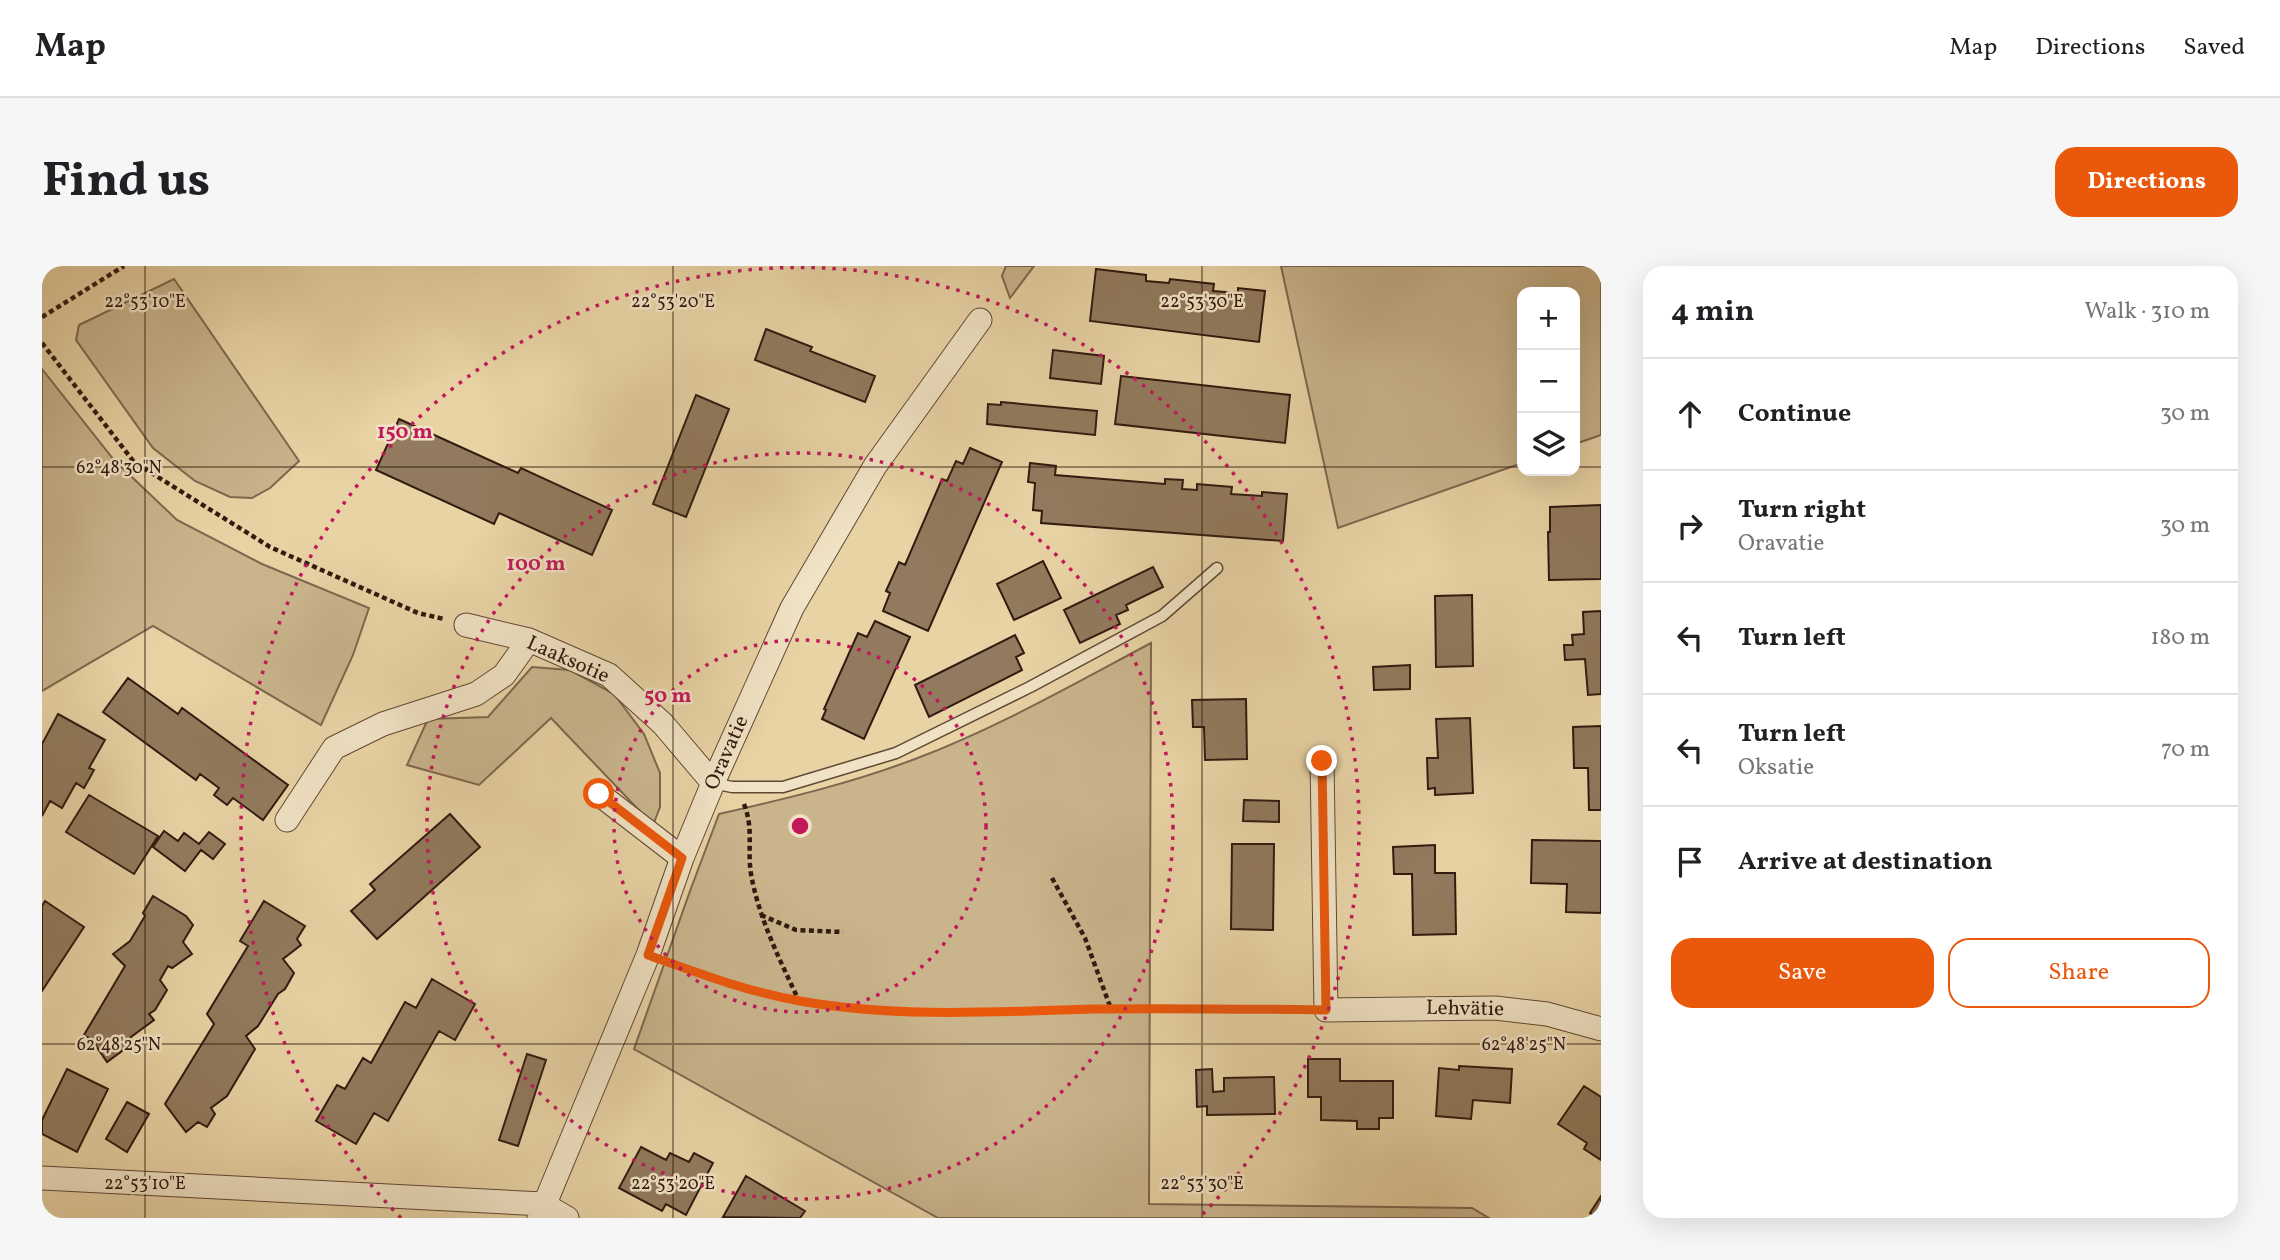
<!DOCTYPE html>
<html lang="en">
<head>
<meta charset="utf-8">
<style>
  body { margin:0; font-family:Vollkorn,serif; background:#f6f6f6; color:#202124 }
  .controls { position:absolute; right:21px; top:21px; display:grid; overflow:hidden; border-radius:14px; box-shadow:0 7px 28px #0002 }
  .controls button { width:63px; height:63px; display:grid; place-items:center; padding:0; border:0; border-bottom:2px solid #e0e0e0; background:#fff; color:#202124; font:35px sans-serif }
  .stop { position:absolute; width:21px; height:21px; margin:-16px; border:5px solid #ea580c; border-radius:50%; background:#fff }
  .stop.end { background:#ea580c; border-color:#fff; box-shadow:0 2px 7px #0008 }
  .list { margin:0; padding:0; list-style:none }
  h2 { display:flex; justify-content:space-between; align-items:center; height:91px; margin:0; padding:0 28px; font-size:30px }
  h2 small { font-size:23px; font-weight:400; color:#757577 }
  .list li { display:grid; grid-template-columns:46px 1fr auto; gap:21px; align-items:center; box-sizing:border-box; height:112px; padding:0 28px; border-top:2px solid #e0e0e0 }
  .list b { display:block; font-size:26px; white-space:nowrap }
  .list p { margin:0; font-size:23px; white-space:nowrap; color:#757577 }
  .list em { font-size:23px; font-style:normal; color:#757577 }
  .actions { display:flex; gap:14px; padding:21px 28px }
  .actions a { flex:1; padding:16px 0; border:2px solid #ea580c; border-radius:21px; text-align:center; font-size:24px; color:#ea580c }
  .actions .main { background:#ea580c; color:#fff }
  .icon { flex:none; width:38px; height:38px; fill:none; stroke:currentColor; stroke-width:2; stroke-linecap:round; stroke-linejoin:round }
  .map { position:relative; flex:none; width:1559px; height:952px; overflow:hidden; border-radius:21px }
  header { display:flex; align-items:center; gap:42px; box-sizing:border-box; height:98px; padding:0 35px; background:#fff; border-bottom:2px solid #e0e0e0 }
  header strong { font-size:33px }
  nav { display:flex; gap:38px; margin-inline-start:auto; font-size:24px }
  .intro { display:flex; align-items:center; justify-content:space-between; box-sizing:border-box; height:168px; padding:0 42px }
  h1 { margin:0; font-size:49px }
  .button { padding:18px 32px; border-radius:21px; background:#ea580c; color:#fff; font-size:24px; font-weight:700 }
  main { display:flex; gap:42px; padding:0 42px }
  aside { flex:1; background:#fff; border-radius:21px; box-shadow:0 7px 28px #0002 }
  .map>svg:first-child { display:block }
  .green { fill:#c9b48c; stroke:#7e674e; stroke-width:2 }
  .building { fill:#917a5d; stroke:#321a10; stroke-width:2 }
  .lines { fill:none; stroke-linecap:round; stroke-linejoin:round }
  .service-casing { stroke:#604835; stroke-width:13 }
  .minor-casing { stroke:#604835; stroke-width:25 }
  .path { stroke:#321a10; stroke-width:4.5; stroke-dasharray:5 3.5; stroke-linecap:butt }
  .service { stroke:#f0e2c4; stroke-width:10 }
  .minor { stroke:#f0e2c4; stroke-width:23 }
  .route { stroke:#ea580c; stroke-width:9 }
  .ticks { fill:none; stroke:#321a10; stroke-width:2; stroke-opacity:0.45 }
  .ring { fill:none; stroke:#c2185b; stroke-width:3.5; stroke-dasharray:3.5 7 }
  .labels { text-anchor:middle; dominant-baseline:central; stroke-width:5; stroke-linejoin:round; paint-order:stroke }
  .street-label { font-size:21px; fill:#321a10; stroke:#f0e2c4 }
  .ticks-label { font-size:18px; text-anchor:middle; fill:#321a10; stroke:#f0e2c4; stroke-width:5; stroke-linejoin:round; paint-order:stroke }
  .centre { fill:#c2185b; stroke:#f0e2c4; stroke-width:3.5 }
  .ring-label { font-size:21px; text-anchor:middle; font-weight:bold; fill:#c2185b; stroke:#f0e2c4; stroke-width:5; stroke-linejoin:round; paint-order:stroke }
</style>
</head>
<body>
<header>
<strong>Map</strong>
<nav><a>Map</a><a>Directions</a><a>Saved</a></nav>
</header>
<div class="intro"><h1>Find us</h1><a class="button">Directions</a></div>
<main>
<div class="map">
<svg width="1559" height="952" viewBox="0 0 1559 952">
  <rect width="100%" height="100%" fill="#e8d3a5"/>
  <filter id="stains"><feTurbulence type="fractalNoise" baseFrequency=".00286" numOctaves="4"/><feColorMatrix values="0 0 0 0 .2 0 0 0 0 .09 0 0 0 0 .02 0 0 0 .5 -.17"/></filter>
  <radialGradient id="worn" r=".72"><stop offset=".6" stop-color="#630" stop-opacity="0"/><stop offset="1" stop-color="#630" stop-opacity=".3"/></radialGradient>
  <path class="green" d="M 964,0 L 992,0 L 968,32 L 960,10 Z
    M 1239,0 L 1559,0 L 1559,169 L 1533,178 L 1533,26 L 1480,26 L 1480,197 L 1296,262 Z
    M 132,13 L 257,195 L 228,222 L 210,232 L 188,231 L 153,215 L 111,182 L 34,74 L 37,59 Z
    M 0,103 L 72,194 L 135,254 L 220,298 L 327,342 L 311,389 L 279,459 L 111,360 L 0,425 Z
    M 1109,377 L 1107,938 L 1430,942 L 1447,952 L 896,952 L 592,783 L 648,625 L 677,548 C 743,533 810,517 873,493 C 955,462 1032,418 1109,377 Z
    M 490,401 L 528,404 L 572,428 L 602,468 L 618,507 L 618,541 L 611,559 L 509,452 L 437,519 L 365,499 L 386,453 L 446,451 Z"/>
  <path class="building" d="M 1054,3 L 1104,9 L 1104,15 L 1127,17 L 1128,13 L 1172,18 L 1171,25 L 1196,27 L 1196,22 L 1223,25 L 1217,76 L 1048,55 Z
    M 724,63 L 770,81 L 768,85 L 833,110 L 823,136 L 713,94 Z
    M 1011,84 L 1062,90 L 1059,118 L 1008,112 Z
    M 1079,110 L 1248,129 L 1243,177 L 1073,158 Z
    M 654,129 L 687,143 L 644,251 L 611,238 Z
    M 959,136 L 1055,145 L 1053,169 L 945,158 L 946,138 L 959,139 Z
    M 357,153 L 476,207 L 479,202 L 570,244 L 550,289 L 457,247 L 452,258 L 334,204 Z
    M 928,182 L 960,196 L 886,365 L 841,345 L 848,327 L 844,325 L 857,296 L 863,299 L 900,213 L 905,215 L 914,195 L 921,198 Z
    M 988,197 L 1014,200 L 1013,209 L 1123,218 L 1123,213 L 1141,214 L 1140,223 L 1155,224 L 1155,218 L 1190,221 L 1189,228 L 1220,230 L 1220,226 L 1245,228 L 1241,275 L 999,257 L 1000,245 L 991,244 L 993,217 L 986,216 Z
    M 1559,239 L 1559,313 L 1507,314 L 1506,266 L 1508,266 L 1508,241 Z
    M 1001,295 L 1019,332 L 972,354 L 955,318 Z
    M 1111,301 L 1121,321 L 1084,339 L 1086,344 L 1074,349 L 1078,358 L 1038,377 L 1022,344 Z
    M 1430,329 L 1431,400 L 1394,401 L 1393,330 Z
    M 1559,345 L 1559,428 L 1546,429 L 1543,393 L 1523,394 L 1522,379 L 1531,379 L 1530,369 L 1542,368 L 1541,346 Z
    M 833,355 L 868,371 L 822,473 L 780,453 L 784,444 L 782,443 L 816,367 L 825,371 Z
    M 973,369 L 982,387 L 974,391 L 980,404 L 887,451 L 873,419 Z
    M 1368,399 L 1368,423 L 1332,424 L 1331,401 Z
    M 86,412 L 136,448 L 140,442 L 246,519 L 221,554 L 191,532 L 185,539 L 172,529 L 177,522 L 158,508 L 154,514 L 61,446 Z
    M 1204,433 L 1205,493 L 1163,494 L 1162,461 L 1151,461 L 1150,434 Z
    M 16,448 L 63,474 L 47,502 L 52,504 L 42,522 L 34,517 L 20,542 L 8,535 L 0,550 L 0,478 Z
    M 1428,452 L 1431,527 L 1393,529 L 1393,522 L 1386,523 L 1385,492 L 1396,492 L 1394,453 Z
    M 1559,460 L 1559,544 L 1547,544 L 1546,502 L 1532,502 L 1531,461 Z
    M 47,529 L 116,570 L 92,608 L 24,566 Z
    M 1202,534 L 1237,535 L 1237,556 L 1201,555 Z
    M 408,548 L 438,581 L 335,673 L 309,645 L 333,624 L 328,618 Z
    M 122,565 L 136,575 L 142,567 L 157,578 L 167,566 L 183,578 L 171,593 L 159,584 L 143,605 L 111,581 Z
    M 1490,574 L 1559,575 L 1559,647 L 1524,646 L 1525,618 L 1489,617 Z
    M 1190,578 L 1232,578 L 1231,664 L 1189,663 Z
    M 1393,579 L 1393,607 L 1413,607 L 1414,668 L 1371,669 L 1370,608 L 1352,608 L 1351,581 Z
    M 111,630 L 144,650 L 151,659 L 141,676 L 150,688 L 130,702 L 126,700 L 118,714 L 125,724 L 113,744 L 107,748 L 112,754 L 89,771 L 80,785 L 65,796 L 50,774 L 42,769 L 83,700 L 71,688 L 88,675 L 103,650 L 101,647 Z
    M 3,635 L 42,661 L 0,725 L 0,640 Z
    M 222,635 L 263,660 L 255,673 L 259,679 L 241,693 L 252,707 L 243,723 L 236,728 L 216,760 L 204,770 L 213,783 L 185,830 L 169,842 L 173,848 L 165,861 L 156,856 L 144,866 L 123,838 L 172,758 L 165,748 L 206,680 L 198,675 Z
    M 390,713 L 433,738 L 413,774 L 397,765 L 346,855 L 332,847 L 314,878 L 274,855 L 295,819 L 303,823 L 321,792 L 329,797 L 363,736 L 374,742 Z
    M 485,788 L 504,794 L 476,880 L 457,874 Z
    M 1266,793 L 1298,793 L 1298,815 L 1351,815 L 1351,852 L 1337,852 L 1337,863 L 1315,863 L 1315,855 L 1279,854 L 1279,831 L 1266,831 Z
    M 1417,800 L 1470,803 L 1468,837 L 1431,834 L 1429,853 L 1394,850 L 1397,802 L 1417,804 Z
    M 25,803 L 66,823 L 35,886 L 0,868 L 0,854 Z
    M 1170,803 L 1171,826 L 1182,825 L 1182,812 L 1232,811 L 1233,848 L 1165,849 L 1165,840 L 1155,841 L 1154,804 Z
    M 1542,820 L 1559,831 L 1559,894 L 1542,883 L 1545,877 L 1516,858 Z
    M 85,836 L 107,848 L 85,886 L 64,873 Z
    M 599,881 L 624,894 L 628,887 L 647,896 L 652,887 L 671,897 L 644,949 L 624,938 L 620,945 L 577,922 Z
    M 704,910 L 763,945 L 758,952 L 681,951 Z
    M 1559,930 L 1559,952 L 1555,952 L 1548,947 Z"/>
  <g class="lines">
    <defs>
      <path id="service" d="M 671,517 L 690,521 L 741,521 L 854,487 L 988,421 L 1120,350 L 1175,302"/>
      <path id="minor" d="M 424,359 L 487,374 L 567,409 L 621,458 L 671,517
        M 1280,495 L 1284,744 L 1453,742 L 1505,748 L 1559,763
        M 557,528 L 640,592
        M 245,554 L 292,482 L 341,458 L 434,428 L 462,409 L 487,374
        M 0,912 L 501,938 L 525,952
        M 497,952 L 606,689 L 640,592 L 671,517 L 750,342 L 833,200 L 938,54"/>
    </defs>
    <use href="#service" class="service-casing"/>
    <use href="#minor" class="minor-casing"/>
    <path class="path" d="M 0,51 L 82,0
      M 0,77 L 92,196 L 228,281 L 376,347 L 402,353
      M 702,538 C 712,564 705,582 709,608 C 717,653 738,694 757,735
      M 1010,612 L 1043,672 L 1069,743
      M 719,649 L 754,664 L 801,666
      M 627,697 C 669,712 714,728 759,735 C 853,751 950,746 1045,744 C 1117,742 1190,743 1263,744"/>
    <use href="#service" class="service"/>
    <use href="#minor" class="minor"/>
  </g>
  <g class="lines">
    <path class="route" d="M 557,528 L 640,592 L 606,689 C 656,707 706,726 758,735 C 854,752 954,746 1050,743 C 1128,742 1206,743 1284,744 L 1280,495"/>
  </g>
  <path class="ticks" d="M 103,0 L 103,952M 631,0 L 631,952M 1160,0 L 1160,952M 0,201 L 1480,201M 1533,201 L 1559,201M 0,778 L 1559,778"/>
  <g class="ring">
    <circle cx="758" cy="560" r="186"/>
    <circle cx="758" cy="560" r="373"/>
    <path d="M359 952A559 559 0 1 1 1157 952"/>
  </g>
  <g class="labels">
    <g class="street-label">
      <text transform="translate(526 394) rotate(24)">Laaksotie</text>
      <text transform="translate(685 487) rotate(-66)">Oravatie</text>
      <text transform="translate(1423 743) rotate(1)">Lehvätie</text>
    </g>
  </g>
  <g class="ticks-label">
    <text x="103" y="41">22°53'10"E</text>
    <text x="631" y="41">22°53'20"E</text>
    <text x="1160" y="41">22°53'30"E</text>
    <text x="77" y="207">62°48'30"N</text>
    <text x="77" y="784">62°48'25"N</text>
    <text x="1482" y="784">62°48'25"N</text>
    <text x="103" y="923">22°53'10"E</text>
    <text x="631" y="923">22°53'20"E</text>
    <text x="1160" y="923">22°53'30"E</text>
  </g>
  <circle cx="758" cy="560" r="10" class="centre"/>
  <g class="ring-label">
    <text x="363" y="172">150 m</text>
    <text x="494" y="304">100 m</text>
    <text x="626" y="436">50 m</text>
  </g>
  <rect width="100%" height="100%" filter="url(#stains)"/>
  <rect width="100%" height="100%" fill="url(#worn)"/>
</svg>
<div class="controls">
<button>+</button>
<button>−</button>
<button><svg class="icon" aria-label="layers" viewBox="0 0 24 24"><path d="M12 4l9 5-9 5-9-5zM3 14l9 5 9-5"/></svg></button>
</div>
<div class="stop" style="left:557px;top:528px"></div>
<div class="stop end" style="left:1280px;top:495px"></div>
</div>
<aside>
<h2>4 min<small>Walk · 310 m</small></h2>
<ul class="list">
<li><svg class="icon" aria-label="ahead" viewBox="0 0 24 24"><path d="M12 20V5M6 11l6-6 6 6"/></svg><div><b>Continue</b></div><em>30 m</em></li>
<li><svg class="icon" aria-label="right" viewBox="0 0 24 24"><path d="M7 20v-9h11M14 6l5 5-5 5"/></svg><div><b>Turn right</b><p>Oravatie</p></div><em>30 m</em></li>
<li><svg class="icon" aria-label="left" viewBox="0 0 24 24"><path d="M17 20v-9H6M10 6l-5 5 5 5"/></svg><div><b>Turn left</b></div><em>180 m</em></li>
<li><svg class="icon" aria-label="left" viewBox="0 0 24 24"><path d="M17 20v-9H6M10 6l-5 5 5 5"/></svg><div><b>Turn left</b><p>Oksatie</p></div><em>70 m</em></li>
<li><svg class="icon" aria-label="arrive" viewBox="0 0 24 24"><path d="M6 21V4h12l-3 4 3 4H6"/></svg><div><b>Arrive at destination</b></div></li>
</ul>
<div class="actions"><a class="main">Save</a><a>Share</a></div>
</aside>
</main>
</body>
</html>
